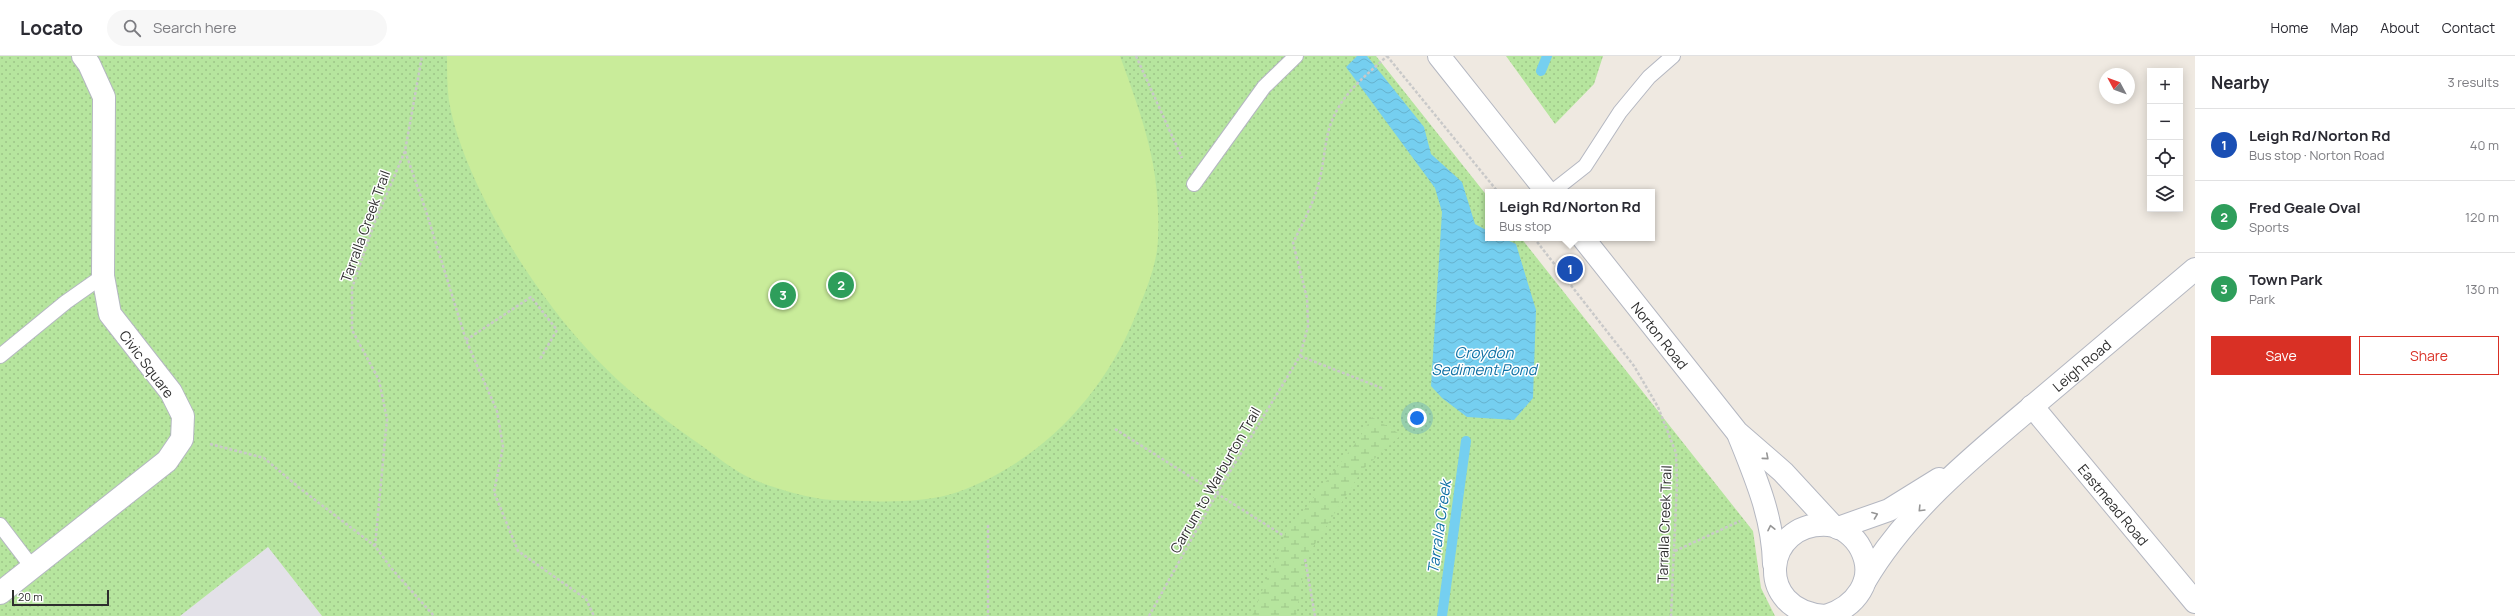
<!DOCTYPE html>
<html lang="en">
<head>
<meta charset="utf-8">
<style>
  body { margin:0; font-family:Manrope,sans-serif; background:#f7f7f7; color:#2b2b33 }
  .controls { position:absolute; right:12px; top:12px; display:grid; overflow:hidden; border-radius:0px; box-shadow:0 2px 10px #0003 }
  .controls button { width:36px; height:36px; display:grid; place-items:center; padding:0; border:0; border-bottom:1px solid #e1e1e2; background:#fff; color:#2b2b33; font:20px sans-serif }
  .compass { position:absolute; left:2099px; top:12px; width:36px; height:36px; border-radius:50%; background:#fff; box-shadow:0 2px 10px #0003; rotate:311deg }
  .scale { position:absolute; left:12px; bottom:10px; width:97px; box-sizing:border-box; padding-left:4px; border:2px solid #2e2e2e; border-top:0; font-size:11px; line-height:14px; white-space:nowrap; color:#2e2e2e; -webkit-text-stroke:3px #fff; paint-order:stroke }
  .you { position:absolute; left:1417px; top:362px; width:14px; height:14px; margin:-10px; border:3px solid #fff; border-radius:50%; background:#1a73e8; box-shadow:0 0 0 6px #1a73e833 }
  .badge { display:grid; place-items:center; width:26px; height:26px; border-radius:50%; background:#d93025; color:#fff; font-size:13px; font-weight:700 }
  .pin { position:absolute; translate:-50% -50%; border:2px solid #fff; box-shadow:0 1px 4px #0006 }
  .popup { position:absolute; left:1485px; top:133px; width:170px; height:52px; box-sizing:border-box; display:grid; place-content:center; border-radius:0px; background:#fff; filter:drop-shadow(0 1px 3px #0005); font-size:13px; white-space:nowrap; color:#7c7c81 }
  .popup b { font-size:15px; color:#2b2b33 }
  .popup::after { content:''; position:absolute; left:50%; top:100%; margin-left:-8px; border:8px solid transparent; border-top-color:#fff }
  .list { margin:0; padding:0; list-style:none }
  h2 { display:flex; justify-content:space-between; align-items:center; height:52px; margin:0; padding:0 16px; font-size:17px }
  h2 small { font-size:13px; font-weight:400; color:#7c7c81 }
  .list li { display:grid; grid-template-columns:26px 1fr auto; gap:12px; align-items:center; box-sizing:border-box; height:72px; padding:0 16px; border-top:1px solid #e1e1e2 }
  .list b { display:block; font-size:15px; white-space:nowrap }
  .list p { margin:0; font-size:13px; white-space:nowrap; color:#7c7c81 }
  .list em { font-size:13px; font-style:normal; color:#7c7c81 }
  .actions { display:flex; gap:8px; padding:12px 16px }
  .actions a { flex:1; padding:9px 0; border:1px solid #d93025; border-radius:0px; text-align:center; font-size:14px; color:#d93025 }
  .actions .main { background:#d93025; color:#fff }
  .icon { flex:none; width:22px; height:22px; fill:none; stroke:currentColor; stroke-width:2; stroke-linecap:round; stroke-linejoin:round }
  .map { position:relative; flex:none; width:2195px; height:560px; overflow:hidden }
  header { display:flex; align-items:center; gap:24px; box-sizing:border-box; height:56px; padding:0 20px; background:#fff; border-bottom:1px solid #e1e1e2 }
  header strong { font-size:19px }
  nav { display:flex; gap:22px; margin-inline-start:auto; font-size:14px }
  .search { width:280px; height:36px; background:#f7f7f7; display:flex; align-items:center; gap:10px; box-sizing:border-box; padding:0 14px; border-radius:22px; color:#7c7c81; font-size:15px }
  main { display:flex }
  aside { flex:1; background:#fff }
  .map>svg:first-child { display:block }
  .industrial { fill:#e3e1e8 }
  .green { fill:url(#green-dots) }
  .wetland { fill:url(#wetland-marsh) }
  .pitch { fill:#c9ec9a }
  .water { fill:url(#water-waves) }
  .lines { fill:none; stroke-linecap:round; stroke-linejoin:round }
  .stream { stroke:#75cff0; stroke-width:10 }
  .lane-casing { stroke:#b4b7c1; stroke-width:16 }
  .street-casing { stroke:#b4b7c1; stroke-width:24 }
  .path { stroke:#c9c9c9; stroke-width:2.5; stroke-dasharray:3 2; stroke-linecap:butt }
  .lane { stroke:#fff; stroke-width:14 }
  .street { stroke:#fff; stroke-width:22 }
  .oneway { stroke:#969696 }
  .labels { text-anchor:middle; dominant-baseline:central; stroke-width:3; stroke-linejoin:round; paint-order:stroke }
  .street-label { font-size:14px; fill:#2e2e2e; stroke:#fff }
  .water-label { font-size:15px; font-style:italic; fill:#0d6fa3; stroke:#fff }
</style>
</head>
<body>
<header>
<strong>Locato</strong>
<div class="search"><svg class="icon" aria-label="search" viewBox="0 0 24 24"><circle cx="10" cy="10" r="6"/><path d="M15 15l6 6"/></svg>Search here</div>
<nav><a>Home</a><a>Map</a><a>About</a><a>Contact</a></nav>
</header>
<main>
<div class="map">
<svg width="2195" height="560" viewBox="0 0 2195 560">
  <defs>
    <pattern id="green-dots" width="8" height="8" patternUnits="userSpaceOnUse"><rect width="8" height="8" fill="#b6e59e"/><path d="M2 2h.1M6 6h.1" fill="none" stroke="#9dc588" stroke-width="1.8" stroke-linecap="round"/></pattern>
    <pattern id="wetland-marsh" width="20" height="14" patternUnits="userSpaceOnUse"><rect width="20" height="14" fill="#b6e59e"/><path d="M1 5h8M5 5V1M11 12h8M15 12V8" fill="none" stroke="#9dc588"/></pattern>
    <pattern id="water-waves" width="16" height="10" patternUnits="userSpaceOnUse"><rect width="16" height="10" fill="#75cff0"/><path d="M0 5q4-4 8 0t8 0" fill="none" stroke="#66b2ce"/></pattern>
  </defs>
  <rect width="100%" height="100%" fill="#efe9e1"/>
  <path class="industrial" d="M 268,490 L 322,560 L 180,560 Z"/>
  <path class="green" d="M 0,0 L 1376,0 L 1488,141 L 1488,182 L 1521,182 L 1753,475 L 1761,532 L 1775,560 L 322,560 L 268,491 L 180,560 L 0,560 Z
    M 1506,0 L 1603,0 L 1594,28 L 1555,68 Z"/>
  <path class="wetland" d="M 1372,361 L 1401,379 L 1363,413 L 1306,502 L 1296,560 L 1252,560 L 1284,480 L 1358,384 Z"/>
  <path class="pitch" d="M 447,0 L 1120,0 C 1143,64 1161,111 1158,181 C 1158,207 1145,237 1135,261 C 1103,340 1039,407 958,436 C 930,446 891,446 862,445 C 846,444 827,445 811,441 C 791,437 761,428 744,419 C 729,411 715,399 702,390 C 637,345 590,304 544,240 C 506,188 460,109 449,45 C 447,31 447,15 447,0 Z"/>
  <path class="water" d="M 1357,0 L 1367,0 L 1424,71 L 1431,98 L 1462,126 L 1475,168 L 1488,175 L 1488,182 L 1503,182 L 1516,188 L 1536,254 L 1533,342 L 1514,364 L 1467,361 L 1442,342 L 1431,330 L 1442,156 L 1435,132 L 1346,11 Z"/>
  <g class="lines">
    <path class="stream" d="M 1541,15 L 1547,0
      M 1442,560 L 1466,385"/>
    <defs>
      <path id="lane" d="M 1194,128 L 1264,31 L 1296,0
        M 1552,136 L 1585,110 L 1620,56 L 1649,21 L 1673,0
        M 0,300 L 66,246 L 103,220
        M 0,469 L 32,511"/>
      <g id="street">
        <path d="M 1439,0 L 1547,136"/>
        <path id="s1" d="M 1583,182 L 1737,376 L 1783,416 L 1832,469"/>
        <path id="s2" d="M 2032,350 L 2195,546"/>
        <path d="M 1739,380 C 1756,422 1773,462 1774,508"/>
        <path d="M 1838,472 L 1889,454 L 1939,423"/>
        <path id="s3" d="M 1865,525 C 1907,453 1977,397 2040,344 C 2092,300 2143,257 2195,213"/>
        <path d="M 0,537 L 167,405 L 182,383 L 183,360 L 171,336 L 110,258 L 103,220 L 104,41 L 89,8 L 83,0"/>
        <path d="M 1825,560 C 1753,555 1763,465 1828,469 C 1842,470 1855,481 1861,493 C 1877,524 1855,551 1826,560"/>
      </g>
    </defs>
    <use href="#lane" class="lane-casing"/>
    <use href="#street" class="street-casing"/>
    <path class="path" d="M 1136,0 L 1182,102
      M 1387,0 L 1498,136
      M 405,95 L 425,152 L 466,284 L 497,355 L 503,391 L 494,436 L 518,495 L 586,543 L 594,560
      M 1534,182 L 1634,310 L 1658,351 L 1676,397 L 1677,427 L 1671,560
      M 466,284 L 531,241 L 557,274 L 540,303
      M 1300,300 L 1384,333
      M 1115,373 L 1284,480
      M 210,388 L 264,402 L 302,434 L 375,490 L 391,512 L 434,560
      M 988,469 L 988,560
      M 375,490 L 387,363 L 379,324 L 352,274 L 352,232 L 374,168 L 405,95 L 422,0
      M 1675,495 L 1740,465
      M 1305,503 L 1315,560
      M 1149,560 L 1217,437 L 1300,300 L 1308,270 L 1307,242 L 1293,187 C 1303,166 1315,145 1320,122 C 1326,96 1324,78 1337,54 C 1348,33 1370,16 1387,0"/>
    <use href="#lane" class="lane"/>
    <use href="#street" class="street"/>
  </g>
  <defs><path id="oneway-chevron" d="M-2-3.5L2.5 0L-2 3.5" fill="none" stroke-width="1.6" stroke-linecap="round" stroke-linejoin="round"/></defs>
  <g class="oneway">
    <use href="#oneway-chevron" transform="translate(1766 401) rotate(41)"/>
    <use href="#oneway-chevron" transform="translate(1921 453) rotate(134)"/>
    <use href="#oneway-chevron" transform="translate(1875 459) rotate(-21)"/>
    <use href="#oneway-chevron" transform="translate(1771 472) rotate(-102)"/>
  </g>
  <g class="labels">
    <g class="street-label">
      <text transform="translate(365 170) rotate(-70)">Tarralla Creek Trail</text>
      <text stroke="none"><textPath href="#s1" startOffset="124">Norton Road</textPath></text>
      <text transform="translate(147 308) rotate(53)">Civic Square</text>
      <text stroke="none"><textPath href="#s3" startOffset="307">Leigh Road</textPath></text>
      <text transform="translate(1215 424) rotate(-60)">Carrum to Warburton Trail</text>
      <text stroke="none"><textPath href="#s2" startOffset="128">Eastmead Road</textPath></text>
      <text transform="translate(1664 468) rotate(-88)">Tarralla Creek Trail</text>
    </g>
    <g class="water-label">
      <text x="1484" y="296">Croydon<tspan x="1484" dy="17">Sediment Pond</tspan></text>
      <text transform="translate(1439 471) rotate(-82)">Tarralla Creek</text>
    </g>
  </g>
</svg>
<div class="controls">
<button>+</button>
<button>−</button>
<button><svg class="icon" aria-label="locate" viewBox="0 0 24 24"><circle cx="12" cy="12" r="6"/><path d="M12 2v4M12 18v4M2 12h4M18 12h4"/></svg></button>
<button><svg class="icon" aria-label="layers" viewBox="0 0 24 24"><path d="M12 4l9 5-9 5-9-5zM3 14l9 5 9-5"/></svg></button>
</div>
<svg class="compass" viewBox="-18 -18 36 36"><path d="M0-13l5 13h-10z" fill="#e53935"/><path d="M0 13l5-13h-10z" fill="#7c7c81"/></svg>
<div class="scale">20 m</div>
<div class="you"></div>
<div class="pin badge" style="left:1570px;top:213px;background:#1a4fb4">1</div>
<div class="popup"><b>Leigh Rd/Norton Rd</b>Bus stop</div>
<div class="pin badge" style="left:841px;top:229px;background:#2e9e5b">2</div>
<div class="pin badge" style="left:783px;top:239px;background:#2e9e5b">3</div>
</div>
<aside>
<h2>Nearby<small>3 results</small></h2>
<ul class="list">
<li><span class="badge" style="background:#1a4fb4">1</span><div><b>Leigh Rd/Norton Rd</b><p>Bus stop · Norton Road</p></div><em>40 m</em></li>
<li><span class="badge" style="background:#2e9e5b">2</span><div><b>Fred Geale Oval</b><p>Sports</p></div><em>120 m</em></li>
<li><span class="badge" style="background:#2e9e5b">3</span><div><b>Town Park</b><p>Park</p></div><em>130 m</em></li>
</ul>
<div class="actions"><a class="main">Save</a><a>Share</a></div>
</aside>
</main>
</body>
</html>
